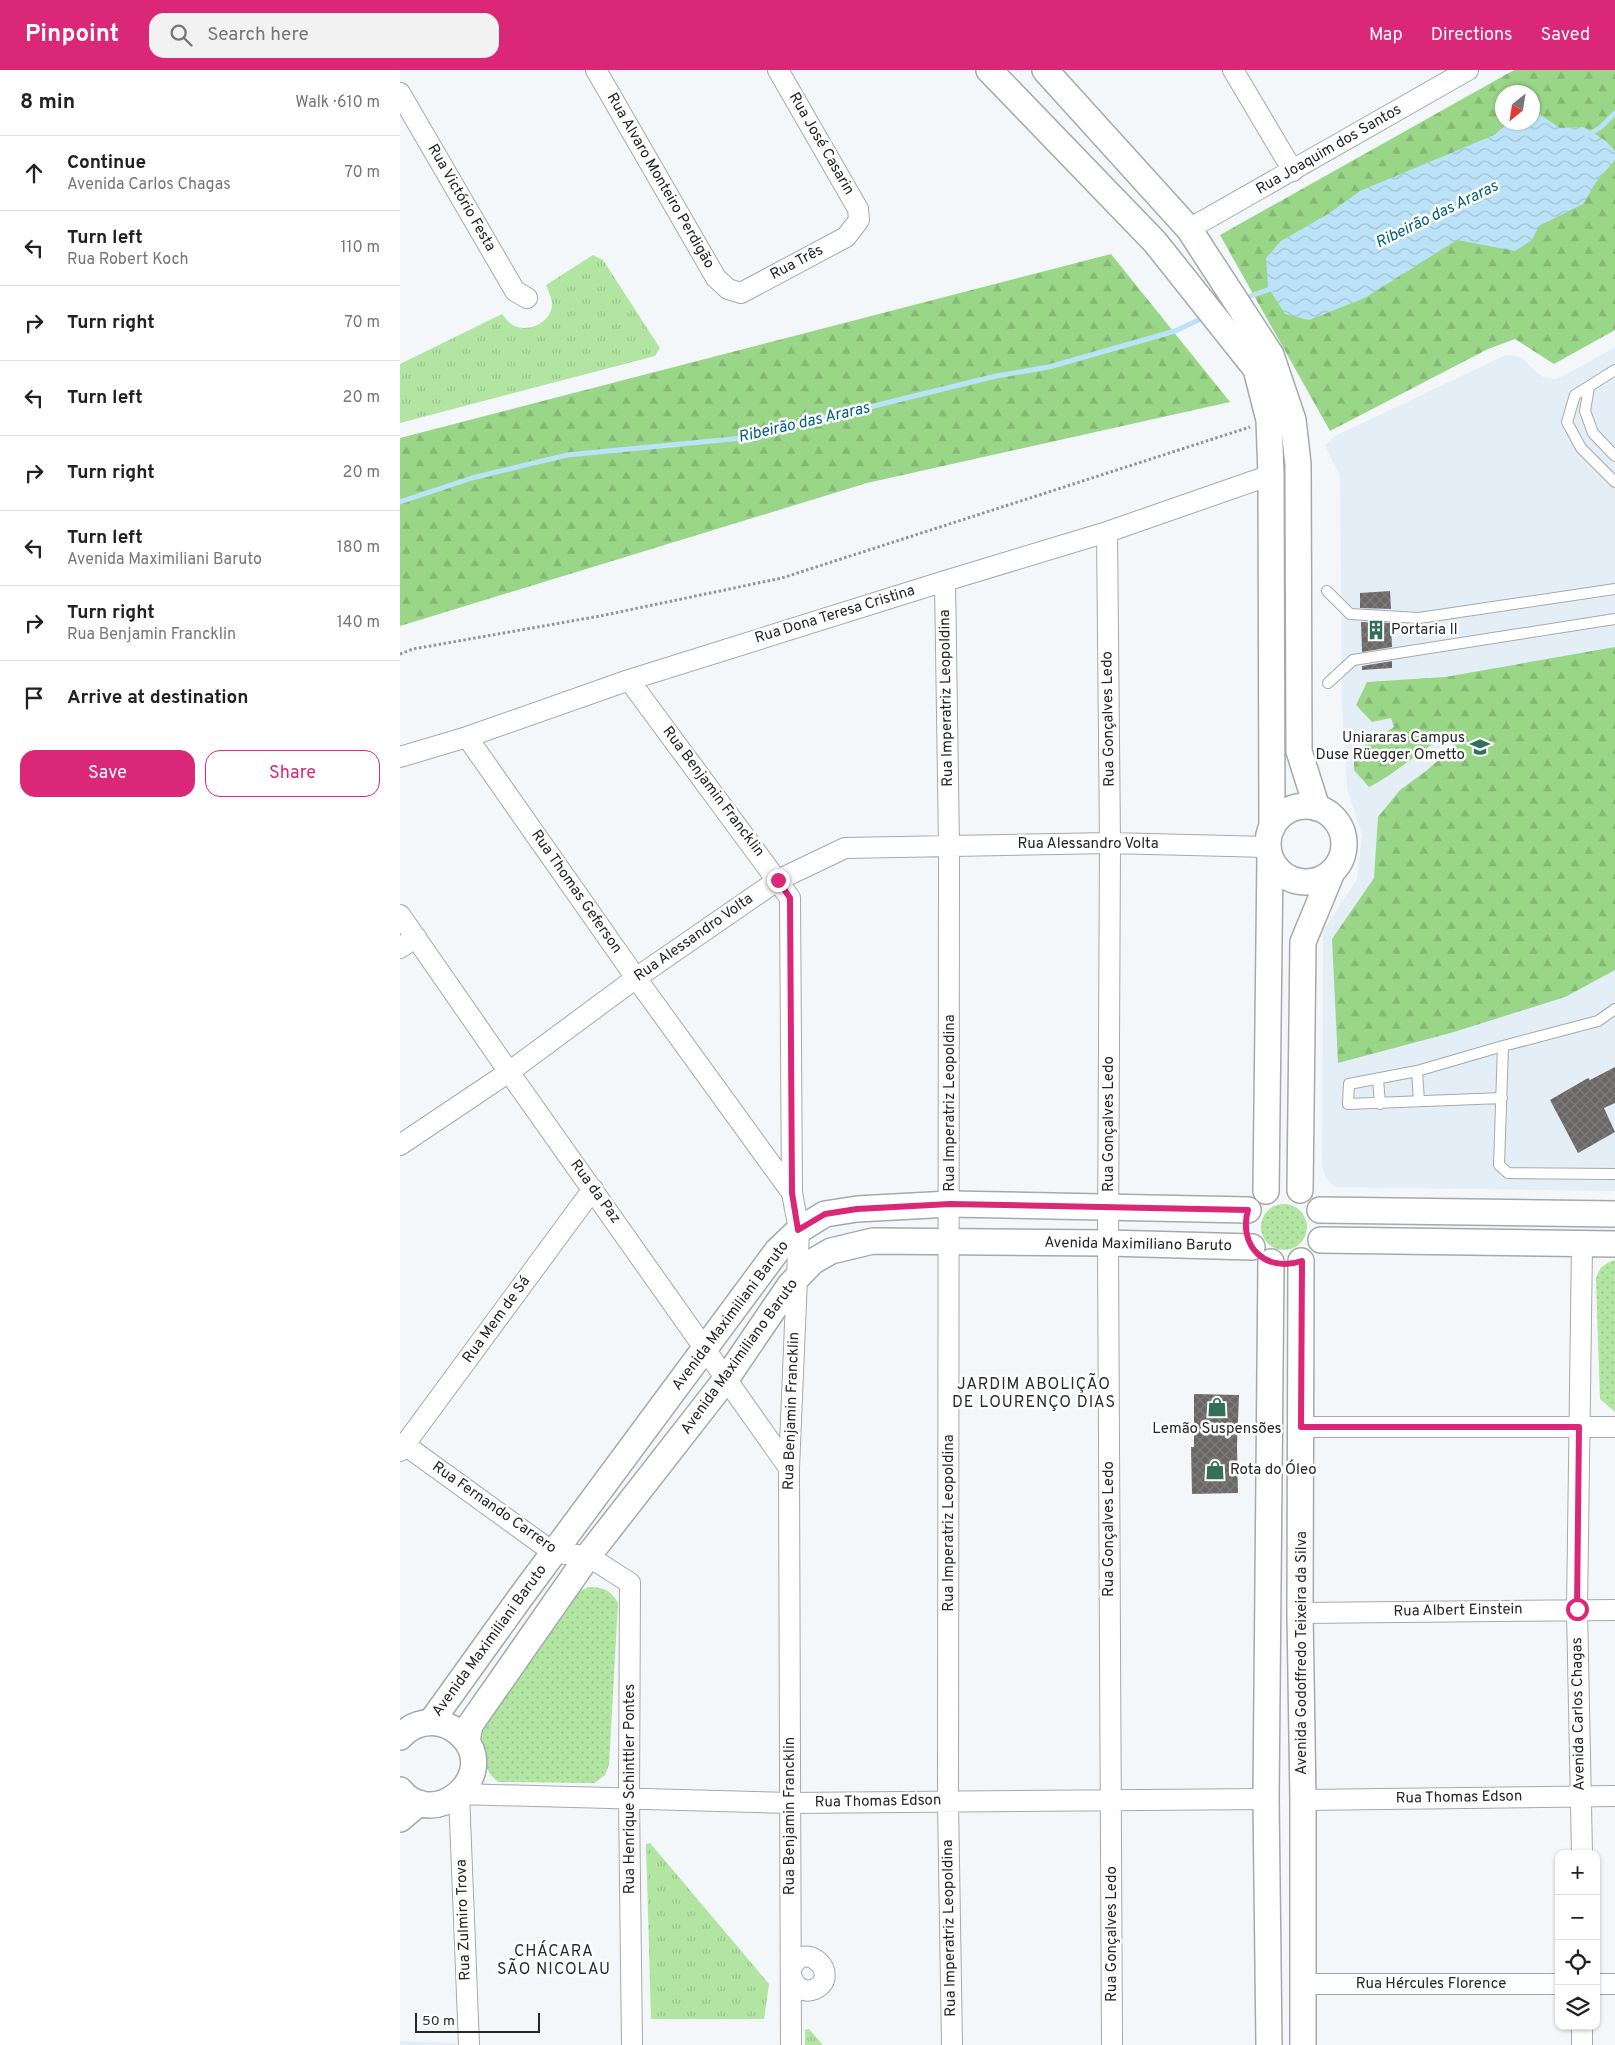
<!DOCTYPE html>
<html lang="en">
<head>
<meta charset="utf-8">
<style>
  body { margin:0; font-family:Overpass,sans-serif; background:#f2f2f2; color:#222 }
  .controls { position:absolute; right:15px; bottom:15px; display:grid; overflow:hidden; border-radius:10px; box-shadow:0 1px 4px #0004 }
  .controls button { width:45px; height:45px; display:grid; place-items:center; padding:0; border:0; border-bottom:1px solid #e0e0e0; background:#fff; color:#222; font:25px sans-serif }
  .compass { position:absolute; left:1095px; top:15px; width:45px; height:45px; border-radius:50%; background:#fff; box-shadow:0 1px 4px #0004; rotate:210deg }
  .scale { position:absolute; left:15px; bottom:12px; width:125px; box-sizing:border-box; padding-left:5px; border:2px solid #252627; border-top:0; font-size:14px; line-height:18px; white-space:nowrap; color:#252627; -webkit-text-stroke:4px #fff; paint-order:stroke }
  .stop { position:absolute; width:15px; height:15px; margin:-11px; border:4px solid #db2777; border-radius:50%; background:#fff }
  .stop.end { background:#db2777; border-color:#fff; box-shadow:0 1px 5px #0008 }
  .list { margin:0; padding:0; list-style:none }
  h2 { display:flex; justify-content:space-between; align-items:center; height:65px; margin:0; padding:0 20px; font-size:21px }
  h2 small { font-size:16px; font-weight:400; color:#767676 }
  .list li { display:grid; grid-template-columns:32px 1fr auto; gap:15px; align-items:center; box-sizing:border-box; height:75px; padding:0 20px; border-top:1px solid #e0e0e0 }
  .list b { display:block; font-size:19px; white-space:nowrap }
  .list p { margin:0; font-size:16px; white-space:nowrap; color:#767676 }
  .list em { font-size:16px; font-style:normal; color:#767676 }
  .actions { display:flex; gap:10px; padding:15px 20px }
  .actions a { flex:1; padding:11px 0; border:1px solid #db2777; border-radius:15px; text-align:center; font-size:18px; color:#db2777 }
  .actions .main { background:#db2777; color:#fff }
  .icon { flex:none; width:28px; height:28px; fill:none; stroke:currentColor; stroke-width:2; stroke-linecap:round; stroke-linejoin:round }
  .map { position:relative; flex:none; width:1215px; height:1975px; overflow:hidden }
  header { display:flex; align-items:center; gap:30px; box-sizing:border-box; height:70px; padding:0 25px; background:#db2777; color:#fff }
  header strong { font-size:24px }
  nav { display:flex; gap:28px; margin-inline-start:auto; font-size:18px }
  .search { width:350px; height:45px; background:#f2f2f2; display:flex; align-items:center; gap:12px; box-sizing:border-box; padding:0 18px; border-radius:15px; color:#767676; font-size:19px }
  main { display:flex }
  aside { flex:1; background:#fff }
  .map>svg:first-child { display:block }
  .built { fill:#e4eef6 }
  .grass { fill:url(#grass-dots) }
  .forest { fill:url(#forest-firs); fill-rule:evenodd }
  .park { fill:url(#park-tufts) }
  .water { fill:url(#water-waves) }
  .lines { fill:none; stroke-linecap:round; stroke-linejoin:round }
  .stream { stroke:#bbe2f6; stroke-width:5 }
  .building { fill:url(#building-cross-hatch) }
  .service-casing { stroke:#a6a9ab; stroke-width:12 }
  .minor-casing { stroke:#a6a9ab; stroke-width:22 }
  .tertiary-casing { stroke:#a6a9ab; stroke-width:28 }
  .path { stroke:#929495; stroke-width:3; stroke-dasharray:2.5 2.5; stroke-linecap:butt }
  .service { stroke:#fff; stroke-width:10 }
  .minor { stroke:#fff; stroke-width:20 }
  .tertiary { stroke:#fff; stroke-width:25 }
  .route { stroke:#db2777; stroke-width:6 }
  .labels { text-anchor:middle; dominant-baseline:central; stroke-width:5; stroke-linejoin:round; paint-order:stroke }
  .street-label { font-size:15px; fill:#252627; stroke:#fff }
  .poi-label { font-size:15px; fill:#252627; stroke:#fff; text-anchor:start }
  .water-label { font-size:16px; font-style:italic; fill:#005e7f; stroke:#fff }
  .neighbourhood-label { font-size:16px; letter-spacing:1px; fill:#292b2d; stroke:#fff }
</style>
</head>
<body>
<header>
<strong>Pinpoint</strong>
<div class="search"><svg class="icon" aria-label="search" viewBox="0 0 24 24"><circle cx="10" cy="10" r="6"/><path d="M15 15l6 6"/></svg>Search here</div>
<nav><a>Map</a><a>Directions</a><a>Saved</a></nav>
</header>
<main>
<aside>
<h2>8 min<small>Walk · 610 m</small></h2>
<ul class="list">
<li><svg class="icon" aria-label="ahead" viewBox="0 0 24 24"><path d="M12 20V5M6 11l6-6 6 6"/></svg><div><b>Continue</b><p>Avenida Carlos Chagas</p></div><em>70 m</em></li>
<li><svg class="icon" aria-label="left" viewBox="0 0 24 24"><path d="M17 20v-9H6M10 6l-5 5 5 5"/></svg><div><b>Turn left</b><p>Rua Robert Koch</p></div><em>110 m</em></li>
<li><svg class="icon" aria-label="right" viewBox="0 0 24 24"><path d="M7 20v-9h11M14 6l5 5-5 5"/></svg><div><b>Turn right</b></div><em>70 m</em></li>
<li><svg class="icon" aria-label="left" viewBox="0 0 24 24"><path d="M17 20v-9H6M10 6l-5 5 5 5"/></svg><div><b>Turn left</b></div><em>20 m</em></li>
<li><svg class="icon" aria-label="right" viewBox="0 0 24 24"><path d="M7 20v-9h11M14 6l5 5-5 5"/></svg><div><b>Turn right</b></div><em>20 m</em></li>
<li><svg class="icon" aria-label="left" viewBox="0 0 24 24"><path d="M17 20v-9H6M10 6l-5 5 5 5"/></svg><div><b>Turn left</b><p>Avenida Maximiliani Baruto</p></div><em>180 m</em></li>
<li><svg class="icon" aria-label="right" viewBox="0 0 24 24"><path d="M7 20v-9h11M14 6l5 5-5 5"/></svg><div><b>Turn right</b><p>Rua Benjamin Francklin</p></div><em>140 m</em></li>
<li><svg class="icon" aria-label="arrive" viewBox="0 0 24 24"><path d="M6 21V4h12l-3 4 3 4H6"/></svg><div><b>Arrive at destination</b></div></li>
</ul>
<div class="actions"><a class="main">Save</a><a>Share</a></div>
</aside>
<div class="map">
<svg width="1215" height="1975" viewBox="0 0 1215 1975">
  <defs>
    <pattern id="grass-dots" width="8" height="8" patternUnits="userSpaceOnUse" patternTransform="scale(1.25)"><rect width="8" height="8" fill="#b1e5a1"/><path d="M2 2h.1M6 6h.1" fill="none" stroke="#98c48b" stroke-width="1.8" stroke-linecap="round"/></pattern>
    <pattern id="forest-firs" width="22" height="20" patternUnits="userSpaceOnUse" patternTransform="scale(1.25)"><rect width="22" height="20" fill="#9ad687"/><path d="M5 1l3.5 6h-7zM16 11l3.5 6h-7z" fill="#85b875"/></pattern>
    <pattern id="park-tufts" width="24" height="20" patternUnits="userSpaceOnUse" patternTransform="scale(1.25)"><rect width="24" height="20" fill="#b1e5a1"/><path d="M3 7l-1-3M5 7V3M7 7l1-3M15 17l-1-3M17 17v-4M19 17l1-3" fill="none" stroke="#98c48b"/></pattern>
    <pattern id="water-waves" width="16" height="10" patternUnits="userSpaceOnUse" patternTransform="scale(1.25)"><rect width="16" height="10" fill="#bbe2f6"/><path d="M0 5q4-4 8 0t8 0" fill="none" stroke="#a1c2d3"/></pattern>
    <pattern id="building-cross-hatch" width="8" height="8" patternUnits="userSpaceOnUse" patternTransform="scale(1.25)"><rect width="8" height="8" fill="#6a6766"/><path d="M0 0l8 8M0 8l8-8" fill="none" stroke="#7f7d7c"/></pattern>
  </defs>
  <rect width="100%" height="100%" fill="#f4f7f9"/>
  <path class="built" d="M 1215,277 L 1215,1121 L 935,1117 L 926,1108 L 922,1096 L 923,861 L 957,809 L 962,765 L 947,718 L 942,637 L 940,406 L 925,375 L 935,366 L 1106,285 L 1121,287 L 1142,307 L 1155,309 L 1162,307 Z
    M 0,1971 L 56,1973 L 56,1975 L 0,1975 Z"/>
  <path class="grass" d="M861 1157a23 23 0 1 1 46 0a23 23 0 1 1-46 0Z
    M 1215,1190 L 1215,1342 L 1200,1329 L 1196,1209 C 1199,1197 1204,1194 1215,1190 Z
    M 189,1517 C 203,1517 211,1520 218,1533 L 209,1695 L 205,1705 L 195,1713 L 99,1712 C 81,1702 79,1672 85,1653 L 180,1521 Z"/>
  <path class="forest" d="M 1114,0 L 1215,0 L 1215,260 L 1154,294 L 1115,269 L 1088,279 L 930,361 L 820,165 ZM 1102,22 L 1132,22 L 1132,52 L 1102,52 Z
    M 711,184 L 830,332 L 467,413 L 0,556 L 0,368 Z
    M 1215,577 L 1215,900 L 1165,927 L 1054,962 L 938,993 L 932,869 L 974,808 L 978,747 L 1000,720 L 1026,701 L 1050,680 L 1063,660 C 1028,670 1002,701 969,717 L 954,700 L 954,682 L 994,657 L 991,648 L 972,652 L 956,635 L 967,612 L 1045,607 Z"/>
  <path class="park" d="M 193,185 L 203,190 L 260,278 L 255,286 L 0,353 L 0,294 L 102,244 C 104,246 107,251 110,253 C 124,265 152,254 152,234 C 152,229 148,220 146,215 Z
    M 250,1773 L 369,1914 L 364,1949 L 251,1949 L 246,1774 Z
    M 409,1959 L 423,1975 L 405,1975 L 405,1960 Z"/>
  <path class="water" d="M 1136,42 L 1160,58 L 1184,57 L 1206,71 L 1215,81 L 1215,90 L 1196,112 L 1183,134 L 1139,156 L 1132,170 L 1115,181 L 1057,170 L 965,228 L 909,250 L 885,244 L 868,217 L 866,188 L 881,171 L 928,144 L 960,121 L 1094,65 L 1108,53 L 1132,52 L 1133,43 Z"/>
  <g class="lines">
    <path class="stream" d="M 1187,66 L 1201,57 L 1215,43
      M 848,227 L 876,217
      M 0,432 L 72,408 L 167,385 L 343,368 L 596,306 L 649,297 L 775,261 L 803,248"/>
  </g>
  <path class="building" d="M 990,521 L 991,539 L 960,538 L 960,523 Z
    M 961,552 L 991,553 L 992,577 L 962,582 Z
    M 992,591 L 992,598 L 962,600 L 962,596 Z
    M 1215,997 L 1215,1033 L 1204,1038 L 1215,1062 L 1178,1083 L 1150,1030 L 1188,1008 L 1190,1010 Z
    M 794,1324 L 839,1325 L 837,1376 L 838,1423 L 792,1424 L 791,1377 L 794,1377 Z"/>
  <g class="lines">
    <defs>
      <path id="service" d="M 1215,300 L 1175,325 L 1167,352 L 1181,378 L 1215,412
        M 1189,317 L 1185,341 L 1193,363 L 1215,386
        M 927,521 L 950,544 L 1019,548 L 1215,519
        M 928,613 L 953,590 L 1215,549
        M 1215,939 L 1198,951 L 1103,976 L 1099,1095 L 1108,1103 L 1215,1104
        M 1017,1001 L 1019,1031
        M 978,1009 L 980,1034
        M 1102,1028 L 948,1034 L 949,1014 L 1017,1001 L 1103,976"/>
      <path id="minor" d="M 196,0 L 316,208 L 328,219 L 341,223 L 446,167 L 459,150 L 458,139 L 378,0
        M 833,0 L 893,101
        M 0,23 L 115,221 L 127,228
        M 789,159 L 1068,0
        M 707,462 L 710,773 L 708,1173 L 712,1975
        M 545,511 L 549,775 L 548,1731 L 552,1975
        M 229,610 L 390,828 L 392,1123 L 399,1160 L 389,1398 L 391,1975
        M 67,667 L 236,908 L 392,1123
        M 0,687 L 67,667 L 229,610 L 545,511 L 707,462 L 871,405
        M 0,845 L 109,1002 L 389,1398
        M 0,878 L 16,867
        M 0,1075 L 109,1002 L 236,908 L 378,810 L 445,778 L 710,773 L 868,777
        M 901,1357 L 1215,1357
        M 5,1375 L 154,1483 L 188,1486 L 230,1513 L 229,1730 L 232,1975
        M 0,1381 L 193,1119
        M 900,1543 L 1215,1540
        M 903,1730 L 1215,1726
        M 1182,1784 L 1177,1539 L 1182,1175
        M 391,1905 C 394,1916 403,1924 415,1919 C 443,1905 403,1866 391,1900
        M 903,1914 L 1159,1914
        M 1196,1914 L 1215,1914
        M 1182,1956 L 1182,1975
        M 69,1975 L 59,1724 L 390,1733 L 866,1729"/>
      <path id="tertiary" d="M 589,0 L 755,172 L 856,299 L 869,350 L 871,405 L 872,758
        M 645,0 L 789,159 L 871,285 L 893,350 L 898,394 L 899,681 L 917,738
        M868 774a38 38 0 1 1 76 0a38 38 0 1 1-76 0Z
        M 900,1120 L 903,872 L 932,802
        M 866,1121 L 870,788
        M 920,1140 L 1215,1144
        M 921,1170 L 1215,1174
        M 901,1191 L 900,1543 L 903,1730 L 903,1975
        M 31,1652 L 120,1528 L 377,1181 L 399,1160 L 425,1144 L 457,1139 L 550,1134 L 848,1140
        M 0,1667 C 10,1656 23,1651 38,1653 C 49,1655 57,1660 64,1668 C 98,1707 34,1762 0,1720
        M 67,1671 L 70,1655 L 188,1486 L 326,1309 L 390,1215 L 412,1192 L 431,1181 L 473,1171 L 708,1173 L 852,1177
        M 0,1749 L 19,1733
        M 869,1975 L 866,1729 L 871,1192"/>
    </defs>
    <use href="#service" class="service-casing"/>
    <use href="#minor" class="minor-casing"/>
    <use href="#tertiary" class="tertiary-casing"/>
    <path class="path" d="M 0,584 L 13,579 L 200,546 L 382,508 L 850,357"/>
    <use href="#service" class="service"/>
    <use href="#minor" class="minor"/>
    <use href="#tertiary" class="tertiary"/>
  </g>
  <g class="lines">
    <path class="route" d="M 378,810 L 390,828 L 392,1123 L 398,1160 L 425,1144 L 457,1139 L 550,1134 L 848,1140 C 838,1176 865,1203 902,1191 L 901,1357 L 1179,1357 L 1177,1539"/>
  </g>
  <defs>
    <symbol id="building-bare" viewBox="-9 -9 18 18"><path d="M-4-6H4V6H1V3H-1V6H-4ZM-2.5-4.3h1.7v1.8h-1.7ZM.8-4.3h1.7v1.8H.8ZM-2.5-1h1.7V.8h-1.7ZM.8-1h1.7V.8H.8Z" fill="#336f5a" stroke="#fff" stroke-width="2.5" paint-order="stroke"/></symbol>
    <symbol id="university-bare" viewBox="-9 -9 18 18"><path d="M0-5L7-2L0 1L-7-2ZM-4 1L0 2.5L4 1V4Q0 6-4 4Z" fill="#336f5a" stroke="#fff" stroke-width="2.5" paint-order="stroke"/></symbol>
    <symbol id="shop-bare" viewBox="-9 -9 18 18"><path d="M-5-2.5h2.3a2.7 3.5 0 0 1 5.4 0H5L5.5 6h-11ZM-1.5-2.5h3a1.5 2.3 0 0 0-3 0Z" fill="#336f5a" stroke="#fff" stroke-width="2.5" paint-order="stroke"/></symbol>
  </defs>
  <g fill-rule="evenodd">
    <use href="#building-bare" x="962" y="546" width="28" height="28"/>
    <use href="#university-bare" x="1066" y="663" width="28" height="28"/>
    <use href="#shop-bare" x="803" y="1323" width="28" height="28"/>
    <use href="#shop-bare" x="801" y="1386" width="28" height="28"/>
  </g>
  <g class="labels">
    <g class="street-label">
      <text transform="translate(421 74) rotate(60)">Rua José Casarin</text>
      <text transform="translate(929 80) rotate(-30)">Rua Joaquim dos Santos</text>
      <text transform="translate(260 111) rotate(60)">Rua Alvaro Monteiro Perdigão</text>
      <text transform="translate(61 128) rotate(60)">Rua Victório Festa</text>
      <text transform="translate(397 193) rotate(-28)">Rua Três</text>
      <text transform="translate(435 545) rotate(-17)">Rua Dona Teresa Cristina</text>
      <text transform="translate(547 628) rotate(-91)">Rua Imperatriz Leopoldina</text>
      <text transform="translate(709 649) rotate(-91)">Rua Gonçalves Ledo</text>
      <text transform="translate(313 722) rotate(53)">Rua Benjamin Francklin</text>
      <text x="688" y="774">Rua Alessandro Volta</text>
      <text transform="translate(176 822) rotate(55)">Rua Thomas Geferson</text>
      <text transform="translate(294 868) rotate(-35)">Rua Alessandro Volta</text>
      <text transform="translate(550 1033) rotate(-90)">Rua Imperatriz Leopoldina</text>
      <text transform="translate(709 1054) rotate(-90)">Rua Gonçalves Ledo</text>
      <text transform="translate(195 1122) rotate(54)">Rua da Paz</text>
      <text transform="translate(738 1175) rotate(1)">Avenida Maximiliano Baruto</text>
      <text transform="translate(331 1246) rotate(-53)">Avenida Maximiliani Baruto</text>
      <text transform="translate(97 1250) rotate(-54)">Rua Mem de Sá</text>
      <text transform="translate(340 1287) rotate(-54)">Avenida Maximiliano Baruto</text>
      <text transform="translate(392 1341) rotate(-88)">Rua Benjamin Francklin</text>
      <text transform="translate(94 1438) rotate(35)">Rua Fernando Carrero</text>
      <text transform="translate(549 1453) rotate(-90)">Rua Imperatriz Leopoldina</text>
      <text transform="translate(709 1459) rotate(-90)">Rua Gonçalves Ledo</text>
      <text transform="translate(1058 1541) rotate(-1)">Rua Albert Einstein</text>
      <text transform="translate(90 1571) rotate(-54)">Avenida Maximiliani Baruto</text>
      <text transform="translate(902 1583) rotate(-90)">Avenida Godoffredo Teixeira da Silva</text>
      <text transform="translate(1179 1644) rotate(-91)">Avenida Carlos Chagas</text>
      <text transform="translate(230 1719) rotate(-90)">Rua Henrique Schinttler Pontes</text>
      <text transform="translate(1059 1728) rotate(-1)">Rua Thomas Edson</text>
      <text transform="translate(478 1732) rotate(-1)">Rua Thomas Edson</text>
      <text transform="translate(390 1746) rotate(-90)">Rua Benjamin Francklin</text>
      <text transform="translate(64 1850) rotate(-92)">Rua Zulmiro Trova</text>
      <text transform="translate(550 1858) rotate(-91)">Rua Imperatriz Leopoldina</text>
      <text transform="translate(712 1864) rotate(-90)">Rua Gonçalves Ledo</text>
      <text x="1031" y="1914">Rua Hércules Florence</text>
    </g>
    <g class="poi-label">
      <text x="991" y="560">Portaria II</text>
      <text x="1065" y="668" text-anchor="end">Uniararas Campus<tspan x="1065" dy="17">Duse Rüegger Ometto</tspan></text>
      <text x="817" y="1359" text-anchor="middle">Lemão Suspensões</text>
      <text x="830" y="1400">Rota do Óleo</text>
    </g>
    <g class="water-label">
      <text transform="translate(1037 145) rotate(-26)">Ribeirão das Araras</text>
      <text transform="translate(404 353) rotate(-13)">Ribeirão das Araras</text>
    </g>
    <g class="neighbourhood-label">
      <text x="634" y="1315">JARDIM ABOLIÇÃO<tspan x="634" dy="18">DE LOURENÇO DIAS</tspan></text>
      <text x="154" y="1882">CHÁCARA<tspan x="154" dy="18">SÃO NICOLAU</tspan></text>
    </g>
  </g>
</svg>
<div class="controls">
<button>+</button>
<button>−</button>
<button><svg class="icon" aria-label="locate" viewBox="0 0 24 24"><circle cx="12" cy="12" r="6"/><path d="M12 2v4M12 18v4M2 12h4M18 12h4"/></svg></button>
<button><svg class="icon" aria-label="layers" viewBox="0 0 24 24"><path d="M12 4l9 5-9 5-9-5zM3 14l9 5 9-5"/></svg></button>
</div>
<svg class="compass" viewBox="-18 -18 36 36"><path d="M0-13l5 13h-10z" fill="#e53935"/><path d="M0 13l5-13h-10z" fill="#767676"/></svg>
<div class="scale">50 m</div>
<div class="stop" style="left:1177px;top:1539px"></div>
<div class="stop end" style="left:378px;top:810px"></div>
</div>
</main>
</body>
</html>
